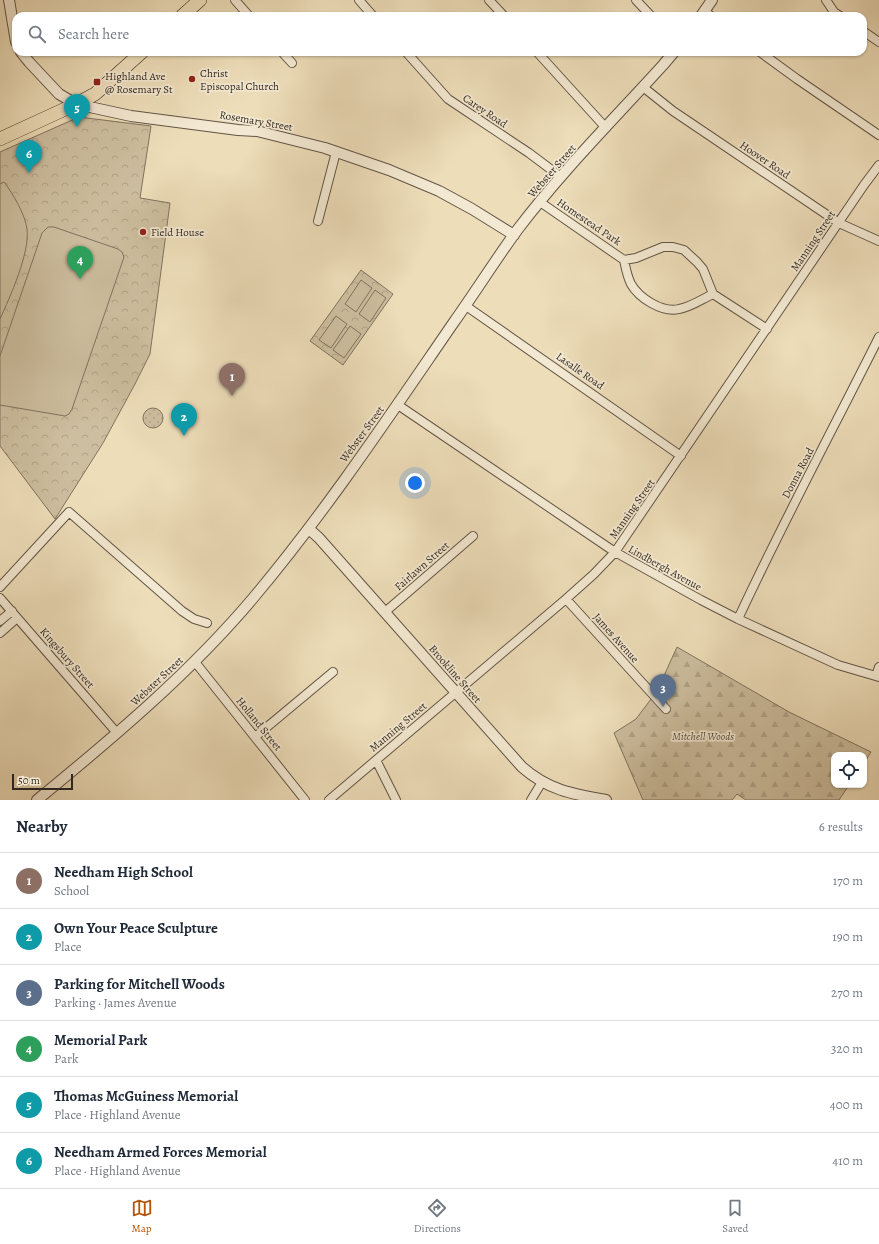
<!DOCTYPE html>
<html lang="en">
<head>
<meta charset="utf-8">
<style>
  body { margin:0; font-family:Alegreya,serif; background:#f6f6f7; color:#1f2937 }
  .controls { position:absolute; right:12px; bottom:12px; display:grid; overflow:hidden; border-radius:8px; box-shadow:0 1px 3px #0004 }
  .controls button { width:36px; height:36px; display:grid; place-items:center; padding:0; border:0; border-bottom:1px solid #e0e1e3; background:#fff; color:#1f2937; font:20px sans-serif }
  .scale { position:absolute; left:12px; bottom:10px; width:61px; box-sizing:border-box; padding-left:4px; border:2px solid #33281f; border-top:0; font-size:11px; line-height:14px; white-space:nowrap; color:#33281f; -webkit-text-stroke:3px #f3e9d2; paint-order:stroke }
  .you { position:absolute; left:415px; top:483px; width:14px; height:14px; margin:-10px; border:3px solid #fff; border-radius:50%; background:#1a73e8; box-shadow:0 0 0 6px #1a73e833 }
  .badge { display:grid; place-items:center; width:26px; height:26px; border-radius:50%; background:#b45309; color:#fff; font-size:13px; font-weight:700 }
  .pin { position:absolute; translate:-50% -33px; filter:drop-shadow(0 1px 2px #0008) }
  .pin::after { content:''; position:absolute; top:21px; width:14px; height:12px; background:inherit; clip-path:polygon(0 0,100% 0,50% 100%) }
  .list { margin:0; padding:0; list-style:none }
  h2 { display:flex; justify-content:space-between; align-items:center; height:52px; margin:0; padding:0 16px; font-size:17px }
  h2 small { font-size:13px; font-weight:400; color:#747a83 }
  .list li { display:grid; grid-template-columns:26px 1fr auto; gap:12px; align-items:center; box-sizing:border-box; height:56px; padding:0 16px; border-top:1px solid #e0e1e3 }
  .list b { display:block; font-size:15px; white-space:nowrap }
  .list p { margin:0; font-size:13px; white-space:nowrap; color:#747a83 }
  .list em { font-size:13px; font-style:normal; color:#747a83 }
  .icon { flex:none; width:22px; height:22px; fill:none; stroke:currentColor; stroke-width:2; stroke-linecap:round; stroke-linejoin:round }
  .map { position:relative; flex:none; width:879px; height:800px; overflow:hidden }
  .search { position:absolute; background:#fff; box-shadow:0 1px 3px #0004; left:12px; right:12px; top:12px; height:44px; display:flex; align-items:center; gap:10px; box-sizing:border-box; padding:0 14px; border-radius:12px; color:#747a83; font-size:15px }
  .sheet { height:388px; background:#fff }
  nav { display:flex; justify-content:space-around; align-items:center; box-sizing:border-box; height:56px; border-top:1px solid #e0e1e3; background:#fff; font-size:11px; color:#747a83 }
  nav a { display:grid; justify-items:center; gap:2px }
  nav .on { color:#b45309 }
  .map>svg:first-child { display:block }
  .grass { fill:url(#grass-dots); stroke:#80735f }
  .forest { fill:url(#forest-firs); stroke:#80735f }
  .park { fill:url(#park-crowns); stroke:#80735f }
  .pitch { fill:#cdbe9f; stroke:#80735f }
  .lines { fill:none; stroke-linecap:round; stroke-linejoin:round }
  .minor-casing { stroke:#625546; stroke-width:10 }
  .tertiary-casing { stroke:#625546; stroke-width:12 }
  .primary-casing { stroke:#33281f; stroke-width:14 }
  .minor { stroke:#f3e9d2; stroke-width:8 }
  .tertiary { stroke:#f3e9d2; stroke-width:10 }
  .primary { stroke:#edddb9; stroke-width:13 }
  .poi-dot { fill:#8f2418; stroke:#f3e9d2; stroke-width:1.5 }
  .labels { text-anchor:middle; dominant-baseline:central; stroke-width:3.5; stroke-linejoin:round; paint-order:stroke }
  .poi-label { font-size:11px; fill:#33281f; stroke:#f3e9d2; text-anchor:start }
  .street-label { font-size:11px; fill:#33281f; stroke:#f3e9d2 }
  .park-label { font-size:11px; font-style:italic; fill:#5a4e3f; stroke:#f3e9d2 }
</style>
</head>
<body>
<div class="map">
<svg width="879" height="800" viewBox="0 0 879 800">
  <defs>
    <pattern id="grass-dots" width="8" height="8" patternUnits="userSpaceOnUse"><rect width="8" height="8" fill="#cdbe9f"/><path d="M2 2h.1M6 6h.1" fill="none" stroke="#b0a388" stroke-width="1.8" stroke-linecap="round"/></pattern>
    <pattern id="forest-firs" width="22" height="20" patternUnits="userSpaceOnUse"><rect width="22" height="20" fill="#cdbe9f"/><path d="M5 1l3.5 6h-7zM16 11l3.5 6h-7z" fill="#b0a388"/></pattern>
    <pattern id="park-crowns" width="20" height="18" patternUnits="userSpaceOnUse"><rect width="20" height="18" fill="#cdbe9f"/><path d="M2 6a3 3 0 1 1 6 0M12 15a3 3 0 1 1 6 0" fill="none" stroke="#b0a388"/></pattern>
  </defs>
  <rect width="100%" height="100%" fill="#edddb9"/>
  <filter id="stains"><feTurbulence type="fractalNoise" baseFrequency=".005" numOctaves="4"/><feColorMatrix values="0 0 0 0 .2 0 0 0 0 .09 0 0 0 0 .02 0 0 0 .5 -.17"/></filter>
  <radialGradient id="worn" r=".72"><stop offset=".6" stop-color="#630" stop-opacity="0"/><stop offset="1" stop-color="#630" stop-opacity=".3"/></radialGradient>
  <path class="grass" d="M143 418a10 10 0 1 1 20 0a10 10 0 1 1-20 0Z"/>
  <path class="forest" d="M 677,647 L 789,712 L 871,752 L 864,763 L 864,755 L 834,755 L 834,785 L 849,785 L 839,800 L 746,800 L 737,794 L 732,800 L 643,800 L 614,733 L 636,719 L 657,691 Z"/>
  <path class="park" d="M 79,117 L 151,126 L 140,198 L 170,203 L 150,354 L 135,384 L 103,443 L 55,519 L 0,446 L 0,152 Z
    M 361,270 L 393,294 L 343,365 L 310,341 Z"/>
  <path class="pitch" d="M 4,182 C 13,194 25,214 27,229 C 30,253 10,297 0,319 L 0,184 Z
    M 48,227 L 54,227 L 118,249 L 122,252 L 124,257 L 72,409 L 69,414 L 65,416 L 0,405 L 0,356 L 42,233 Z
    M 361,280 L 372,288 L 356,312 L 345,304 Z
    M 375,290 L 386,298 L 370,322 L 359,314 Z
    M 336,316 L 347,324 L 331,348 L 319,340 Z
    M 350,326 L 361,334 L 344,358 L 333,350 Z"/>
  <g class="lines">
    <defs>
      <path id="minor" d="M 235,0 L 249,16
        M 359,0 L 373,16
        M 489,0 L 504,16
        M 636,0 L 651,16
        M 826,0 L 834,12 L 840,16
        M 704,11 L 711,16
        M 863,31 L 879,42
        M 282,52 L 292,63
        M 406,52 L 448,99 L 529,153 L 561,177
        M 537,52 L 606,128
        M 760,52 L 797,79 L 879,135
        M 643,87 L 673,111 L 839,223 L 879,241
        M 540,202 L 624,260 L 636,258 L 663,247 L 673,247 L 684,250 L 697,262 L 703,269 L 713,294 L 767,329
        M 318,221 L 336,152
        M 624,260 C 626,269 627,276 631,284 C 639,298 662,313 679,309 C 691,307 702,299 713,294
        M 466,306 L 681,456
        M 398,405 L 615,552 L 701,600 L 738,619 L 838,665 L 879,677
        M 0,587 L 69,512 L 182,611 L 194,619 L 207,623
        M 0,598 L 117,733
        M 566,599 L 666,709
        M 385,612 L 473,536
        M 738,619 C 782,524 832,431 879,337
        M 0,621 L 12,611
        M 0,633 L 17,618
        M 195,662 L 305,800
        M 876,676 L 879,667
        M 255,737 L 333,672
        M 376,760 L 396,800
        M 329,800 L 566,599 L 594,574 L 615,552 L 864,185 L 879,165
        M 531,800 L 542,782"/>
      <path id="tertiary" d="M 9,0 L 16,42
        M 701,16 L 712,0
        M 21,52 L 29,62 L 59,94 L 76,104 L 131,116 L 238,130 L 257,131 L 325,148 L 389,170 L 439,191 L 472,209 L 514,235
        M 309,529 L 319,538 L 522,767 C 548,790 572,794 606,800
        M 37,800 C 114,737 190,673 254,597 C 327,510 390,415 454,322 C 476,291 496,259 518,229 C 562,171 614,119 663,65 L 674,52"/>
      <path id="primary" d="M 182,16 L 200,0
        M 0,139 L 76,104 L 95,94 L 142,52"/>
    </defs>
    <use href="#minor" class="minor-casing"/>
    <use href="#tertiary" class="tertiary-casing"/>
    <use href="#primary" class="primary-casing"/>
    <use href="#minor" class="minor"/>
    <use href="#tertiary" class="tertiary"/>
    <use href="#primary" class="primary"/>
  </g>
  <g class="poi-dot">
    <circle cx="192" cy="79" r="4"/>
    <rect x="93" y="78" width="8" height="8" rx="2"/>
    <circle cx="143" cy="232" r="4"/>
  </g>
  <g class="labels">
    <g class="poi-label">
      <text x="200" y="73">Christ<tspan x="200" dy="13">Episcopal Church</tspan></text>
      <text x="105" y="76">Highland Ave<tspan x="105" dy="13">@ Rosemary St</tspan></text>
      <text x="151" y="232">Field House</text>
    </g>
    <g class="street-label">
      <text transform="translate(485 111) rotate(34)">Carey Road</text>
      <text transform="translate(256 121) rotate(10)">Rosemary Street</text>
      <text transform="translate(765 160) rotate(34)">Hoover Road</text>
      <text transform="translate(552 171) rotate(-49)">Webster Street</text>
      <text transform="translate(589 222) rotate(34)">Homestead Park</text>
      <text transform="translate(813 241) rotate(-56)">Manning Street</text>
      <text transform="translate(580 371) rotate(35)">Lasalle Road</text>
      <text transform="translate(362 434) rotate(-54)">Webster Street</text>
      <text transform="translate(798 473) rotate(-62)">Donna Road</text>
      <text transform="translate(632 509) rotate(-55)">Manning Street</text>
      <text transform="translate(422 566) rotate(-41)">Fairlawn Street</text>
      <text transform="translate(665 568) rotate(29)">Lindbergh Avenue</text>
      <text transform="translate(616 638) rotate(48)">James Avenue</text>
      <text transform="translate(67 658) rotate(49)">Kingsbury Street</text>
      <text transform="translate(455 674) rotate(49)">Brookline Street</text>
      <text transform="translate(157 681) rotate(-43)">Webster Street</text>
      <text transform="translate(259 724) rotate(51)">Holland Street</text>
      <text transform="translate(398 727) rotate(-40)">Manning Street</text>
    </g>
    <g class="park-label">
      <text x="703" y="736">Mitchell Woods</text>
    </g>
  </g>
  <rect width="100%" height="100%" filter="url(#stains)"/>
  <rect width="100%" height="100%" fill="url(#worn)"/>
</svg>
<div class="controls">
<button><svg class="icon" aria-label="locate" viewBox="0 0 24 24"><circle cx="12" cy="12" r="6"/><path d="M12 2v4M12 18v4M2 12h4M18 12h4"/></svg></button>
</div>
<div class="scale">50 m</div>
<div class="you"></div>
<div class="pin badge" style="left:232px;top:396px;background:#8d6e63">1</div>
<div class="pin badge" style="left:184px;top:436px;background:#0f9aa8">2</div>
<div class="pin badge" style="left:663px;top:707px;background:#5c6f8a">3</div>
<div class="pin badge" style="left:80px;top:279px;background:#2e9e5b">4</div>
<div class="pin badge" style="left:77px;top:127px;background:#0f9aa8">5</div>
<div class="pin badge" style="left:29px;top:173px;background:#0f9aa8">6</div>
<div class="search"><svg class="icon" aria-label="search" viewBox="0 0 24 24"><circle cx="10" cy="10" r="6"/><path d="M15 15l6 6"/></svg>Search here</div>
</div>
<section class="sheet">
<h2>Nearby<small>6 results</small></h2>
<ul class="list">
<li><span class="badge" style="background:#8d6e63">1</span><div><b>Needham High School</b><p>School</p></div><em>170 m</em></li>
<li><span class="badge" style="background:#0f9aa8">2</span><div><b>Own Your Peace Sculpture</b><p>Place</p></div><em>190 m</em></li>
<li><span class="badge" style="background:#5c6f8a">3</span><div><b>Parking for Mitchell Woods</b><p>Parking · James Avenue</p></div><em>270 m</em></li>
<li><span class="badge" style="background:#2e9e5b">4</span><div><b>Memorial Park</b><p>Park</p></div><em>320 m</em></li>
<li><span class="badge" style="background:#0f9aa8">5</span><div><b>Thomas McGuiness Memorial</b><p>Place · Highland Avenue</p></div><em>400 m</em></li>
<li><span class="badge" style="background:#0f9aa8">6</span><div><b>Needham Armed Forces Memorial</b><p>Place · Highland Avenue</p></div><em>410 m</em></li>
</ul>
</section>
<nav>
<a class="on"><svg class="icon" aria-label="map" viewBox="0 0 24 24"><path d="M3 6l6-2 6 2 6-2v14l-6 2-6-2-6 2zM9 4v14M15 6v14"/></svg>Map</a>
<a><svg class="icon" aria-label="directions" viewBox="0 0 24 24"><path d="M12 3l9 9-9 9-9-9zM9 14v-3h6M13 9l2 2-2 2"/></svg>Directions</a>
<a><svg class="icon" aria-label="saved" viewBox="0 0 24 24"><path d="M7 4h10v16l-5-4-5 4z"/></svg>Saved</a>
</nav>
</body>
</html>
